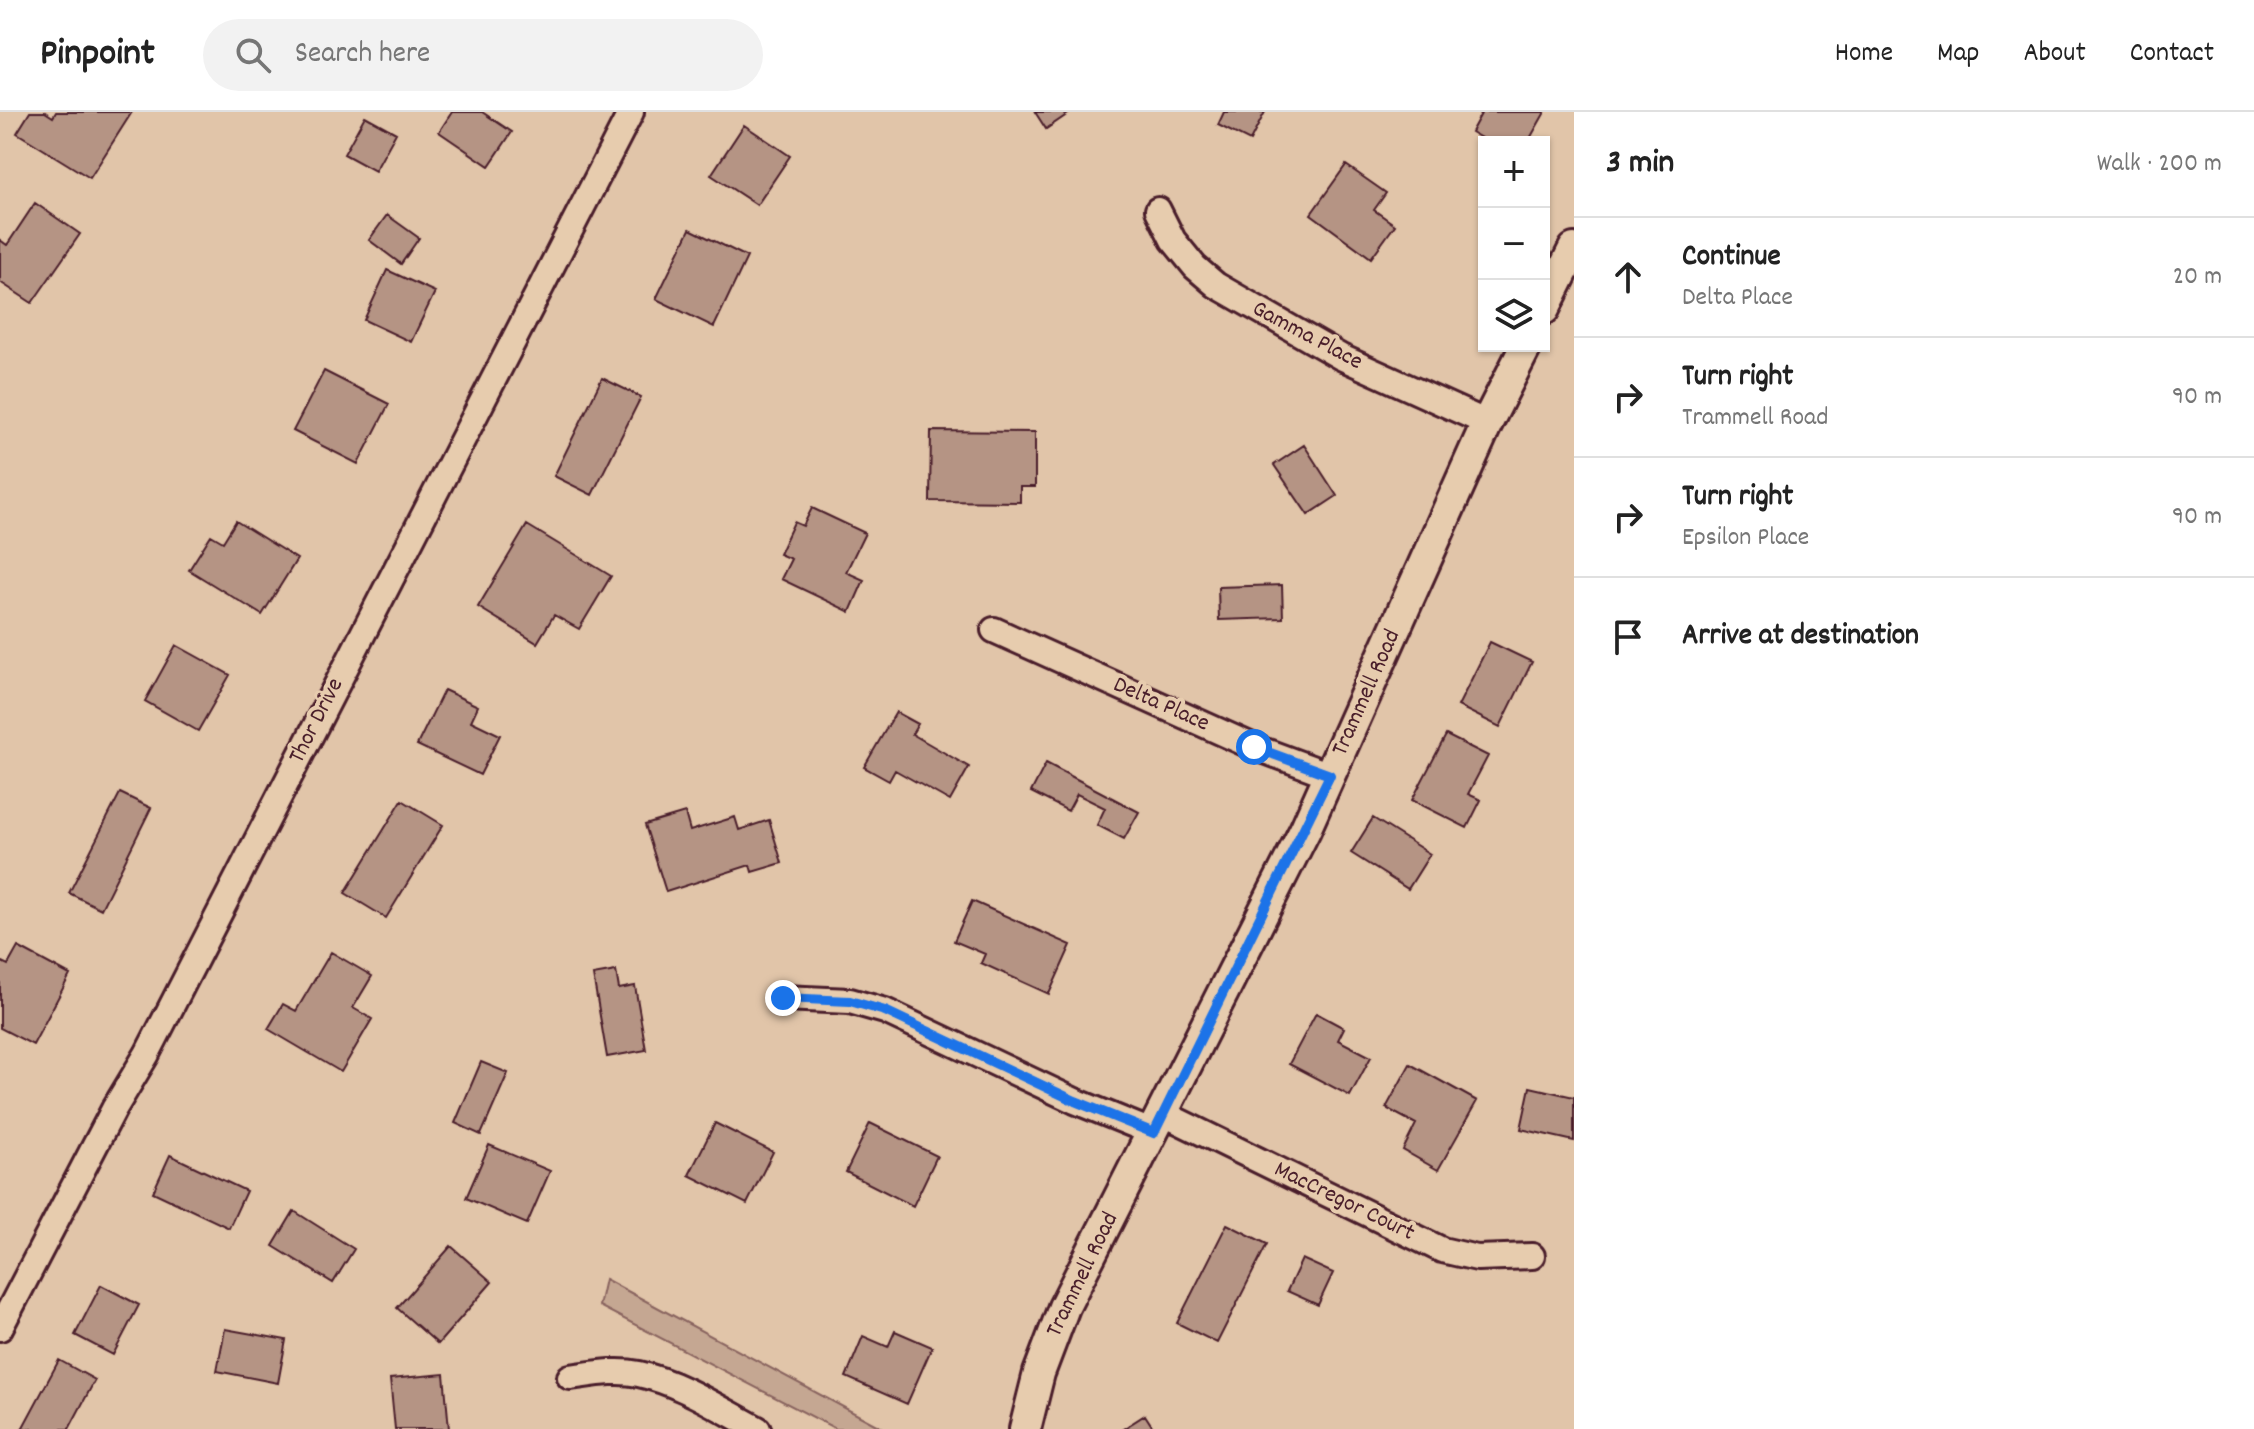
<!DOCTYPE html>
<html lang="en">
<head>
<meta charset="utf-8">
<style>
  body { margin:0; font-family:Dekko,sans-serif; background:#f2f2f2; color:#222 }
  .controls { position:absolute; right:24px; top:24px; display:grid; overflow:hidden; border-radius:0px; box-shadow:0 2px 6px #0004 }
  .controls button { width:72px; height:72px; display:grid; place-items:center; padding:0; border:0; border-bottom:2px solid #e0e0e0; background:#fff; color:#222; font:40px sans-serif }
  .stop { position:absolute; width:24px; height:24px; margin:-18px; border:6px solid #1a73e8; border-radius:50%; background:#fff }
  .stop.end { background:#1a73e8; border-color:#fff; box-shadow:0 2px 8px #0008 }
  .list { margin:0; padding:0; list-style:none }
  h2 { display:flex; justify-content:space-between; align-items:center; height:104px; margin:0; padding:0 32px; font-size:34px }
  h2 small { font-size:26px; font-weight:400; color:#767676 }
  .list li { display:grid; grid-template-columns:52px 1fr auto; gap:24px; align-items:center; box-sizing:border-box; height:120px; padding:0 32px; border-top:2px solid #e0e0e0 }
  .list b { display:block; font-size:30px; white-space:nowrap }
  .list p { margin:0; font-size:26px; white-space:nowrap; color:#767676 }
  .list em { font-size:26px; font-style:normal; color:#767676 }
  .icon { flex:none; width:44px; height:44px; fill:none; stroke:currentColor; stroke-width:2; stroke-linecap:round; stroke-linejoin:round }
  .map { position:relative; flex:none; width:1574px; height:1317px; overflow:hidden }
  header { display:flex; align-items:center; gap:48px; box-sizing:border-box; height:112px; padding:0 40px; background:#fff; border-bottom:2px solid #e0e0e0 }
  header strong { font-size:38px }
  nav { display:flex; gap:44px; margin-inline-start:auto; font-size:28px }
  .search { width:560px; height:72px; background:#f2f2f2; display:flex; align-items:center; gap:20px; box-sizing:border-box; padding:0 28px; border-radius:44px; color:#767676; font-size:30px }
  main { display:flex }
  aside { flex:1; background:#fff }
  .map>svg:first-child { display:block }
  .green { fill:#c5a792; stroke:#88635e; stroke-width:2 }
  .building { fill:#b59484; stroke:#4a1f2b; stroke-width:2 }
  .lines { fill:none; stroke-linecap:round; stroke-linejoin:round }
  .minor-casing { stroke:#4a1f2b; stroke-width:30 }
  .tertiary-casing { stroke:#4a1f2b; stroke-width:36 }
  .minor { stroke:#e7ccae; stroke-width:24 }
  .tertiary { stroke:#e7ccae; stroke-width:30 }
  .route { stroke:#1a73e8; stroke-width:10 }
  .labels { text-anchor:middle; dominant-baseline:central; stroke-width:8; stroke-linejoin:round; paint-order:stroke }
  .street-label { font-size:24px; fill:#4a1f2b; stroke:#e7ccae }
</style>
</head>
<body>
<header>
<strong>Pinpoint</strong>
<div class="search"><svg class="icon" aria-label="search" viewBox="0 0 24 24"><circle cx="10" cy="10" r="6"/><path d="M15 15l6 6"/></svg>Search here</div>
<nav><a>Home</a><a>Map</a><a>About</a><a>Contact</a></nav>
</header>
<main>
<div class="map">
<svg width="1574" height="1317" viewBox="0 0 1574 1317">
  <rect width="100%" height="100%" fill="#e1c5a9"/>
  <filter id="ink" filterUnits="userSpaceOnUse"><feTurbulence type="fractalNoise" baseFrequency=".0125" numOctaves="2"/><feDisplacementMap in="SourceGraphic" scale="16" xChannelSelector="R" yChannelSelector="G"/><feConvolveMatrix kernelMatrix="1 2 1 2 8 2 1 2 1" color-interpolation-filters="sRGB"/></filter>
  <g filter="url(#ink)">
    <path class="green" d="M 605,1167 L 884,1317 L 836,1317 L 599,1194 Z"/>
    <path class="building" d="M 30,0 L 45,0 L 53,5 L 56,0 L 132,0 L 90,66 L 17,21 Z
      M 452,0 L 482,0 L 512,20 L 489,54 L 439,20 Z
      M 1035,0 L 1071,0 L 1046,17 Z
      M 1224,0 L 1265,0 L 1250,29 L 1218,13 Z
      M 1482,0 L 1545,0 L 1528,30 L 1488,30 L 1471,20 Z
      M 365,4 L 396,21 L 375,59 L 344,42 Z
      M 744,13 L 790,44 L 757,93 L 711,63 Z
      M 1346,53 L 1386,81 L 1374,98 L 1395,113 L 1371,146 L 1311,102 Z
      M 35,91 L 80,122 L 32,191 L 0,170 L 0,128 L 7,133 Z
      M 387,103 L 419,126 L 401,152 L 369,128 Z
      M 690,117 L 747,145 L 714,215 L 656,187 Z
      M 387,158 L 435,180 L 411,230 L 364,208 Z
      M 324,259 L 389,292 L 358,352 L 293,319 Z
      M 602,266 L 641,285 L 592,383 L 554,364 Z
      M 931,319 L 1035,320 L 1035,375 L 1020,375 L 1020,390 L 930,389 Z
      M 1304,333 L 1337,384 L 1308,403 L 1274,353 Z
      M 812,396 L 865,421 L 846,460 L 864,468 L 850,500 L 781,467 L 791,447 L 779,442 L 794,410 L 803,414 Z
      M 236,409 L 297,447 L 262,503 L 189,458 L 211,423 L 223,430 Z
      M 527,413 L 611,464 L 579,517 L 554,503 L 537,531 L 478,495 Z
      M 1282,473 L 1283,506 L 1219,508 L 1218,475 Z
      M 1490,530 L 1532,550 L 1500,615 L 1458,594 Z
      M 176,533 L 230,563 L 198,619 L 145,589 Z
      M 444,578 L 478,594 L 471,609 L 500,623 L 480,663 L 417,633 Z
      M 896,600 L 918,612 L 912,622 L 969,655 L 950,689 L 895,658 L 889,669 L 864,655 Z
      M 1446,623 L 1488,644 L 1468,682 L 1481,688 L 1467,716 L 1412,688 Z
      M 1046,651 L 1139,700 L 1124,727 L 1097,713 L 1105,696 L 1077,682 L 1068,699 L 1031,680 Z
      M 120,681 L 151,696 L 101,797 L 69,781 Z
      M 402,688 L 443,713 L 386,806 L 345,781 Z
      M 685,701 L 690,719 L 735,705 L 739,718 L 769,708 L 782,751 L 752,760 L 750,753 L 666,780 L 645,713 Z
      M 1373,706 L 1430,742 L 1408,777 L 1351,741 Z
      M 972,789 L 1071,833 L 1049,882 L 981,851 L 985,842 L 954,829 Z
      M 18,835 L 70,863 L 33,933 L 0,916 L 0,849 L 8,853 Z
      M 331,840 L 372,864 L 353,896 L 372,907 L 341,960 L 268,917 L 283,892 L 296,899 Z
      M 616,859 L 619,877 L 635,874 L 646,938 L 607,945 L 593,863 Z
      M 1316,901 L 1344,916 L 1338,928 L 1371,945 L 1350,984 L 1289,952 Z
      M 481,950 L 508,961 L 481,1023 L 455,1011 Z
      M 1410,952 L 1477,989 L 1438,1058 L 1403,1038 L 1416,1012 L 1386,996 Z
      M 1530,975 L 1574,985 L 1574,1029 L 1521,1017 Z
      M 715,1011 L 773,1040 L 747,1092 L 689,1063 Z
      M 870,1011 L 937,1044 L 913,1094 L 846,1060 Z
      M 489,1033 L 550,1059 L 527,1112 L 466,1086 Z
      M 170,1043 L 246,1079 L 229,1116 L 153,1080 Z
      M 294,1099 L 354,1137 L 333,1171 L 273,1134 Z
      M 1227,1112 L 1267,1132 L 1217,1231 L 1177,1211 Z
      M 451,1134 L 492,1170 L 438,1232 L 397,1196 Z
      M 1302,1147 L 1333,1161 L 1318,1193 L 1287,1179 Z
      M 101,1173 L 139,1193 L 113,1243 L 75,1223 Z
      M 225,1217 L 286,1228 L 278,1271 L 217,1259 Z
      M 895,1219 L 932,1235 L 907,1292 L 846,1265 L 863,1224 L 888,1235 Z
      M 59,1248 L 95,1268 L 69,1317 L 22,1317 Z
      M 444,1262 L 449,1317 L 395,1317 L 390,1267 Z
      M 1145,1303 L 1154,1317 L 1123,1317 Z"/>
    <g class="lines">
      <defs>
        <path id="minor" d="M 1158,98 L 1173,128 L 1195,155 L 1216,173 L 1341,245 L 1487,311
          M 994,518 L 1254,635 L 1330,663
          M 783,886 L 850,889 L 885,899 L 1075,989 L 1154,1021
          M 1164,1002 L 1442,1138 L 1477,1146 L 1532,1144
          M 0,1216 L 114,997 L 147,942 L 631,0
          M 570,1265 C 593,1262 616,1257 639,1262 C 681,1271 720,1297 758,1317"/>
        <path id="tertiary" d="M 1544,197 L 1574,137
          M 1025,1317 L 1039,1261 L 1064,1195 L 1305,718 L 1487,311 L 1526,234"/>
      </defs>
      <use href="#minor" class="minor-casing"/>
      <use href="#tertiary" class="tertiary-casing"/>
      <use href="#minor" class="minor"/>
      <use href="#tertiary" class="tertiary"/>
    </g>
  </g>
  <g class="lines" filter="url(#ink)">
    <path class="route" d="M 783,886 L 850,889 L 885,899 L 1075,989 L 1154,1021 L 1330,663 L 1254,635"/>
  </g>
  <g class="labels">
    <g class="street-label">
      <text transform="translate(1307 224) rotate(28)">Gamma Place</text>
      <text transform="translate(1367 581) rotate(-66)">Trammell Road</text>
      <text transform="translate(1161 593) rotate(24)">Delta Place</text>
      <text transform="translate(317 609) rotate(-63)">Thor Drive</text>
      <text transform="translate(1344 1090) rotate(26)">MacCregor Court</text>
      <text transform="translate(1083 1163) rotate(-64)">Trammell Road</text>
    </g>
  </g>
</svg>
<div class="controls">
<button>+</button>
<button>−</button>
<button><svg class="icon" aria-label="layers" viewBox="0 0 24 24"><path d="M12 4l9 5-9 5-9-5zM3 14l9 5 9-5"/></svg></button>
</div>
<div class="stop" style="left:1254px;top:635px"></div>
<div class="stop end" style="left:783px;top:886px"></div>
</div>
<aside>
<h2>3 min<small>Walk · 200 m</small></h2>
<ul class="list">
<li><svg class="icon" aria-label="ahead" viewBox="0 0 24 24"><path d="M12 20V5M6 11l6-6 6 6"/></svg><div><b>Continue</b><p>Delta Place</p></div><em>20 m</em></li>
<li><svg class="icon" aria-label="right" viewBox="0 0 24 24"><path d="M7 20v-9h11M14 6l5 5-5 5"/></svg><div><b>Turn right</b><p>Trammell Road</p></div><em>90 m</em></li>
<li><svg class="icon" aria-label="right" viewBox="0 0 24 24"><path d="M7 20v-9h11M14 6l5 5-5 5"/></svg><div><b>Turn right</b><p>Epsilon Place</p></div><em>90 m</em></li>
<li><svg class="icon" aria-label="arrive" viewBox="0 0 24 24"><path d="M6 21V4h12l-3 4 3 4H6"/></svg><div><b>Arrive at destination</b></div></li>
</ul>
</aside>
</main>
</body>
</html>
